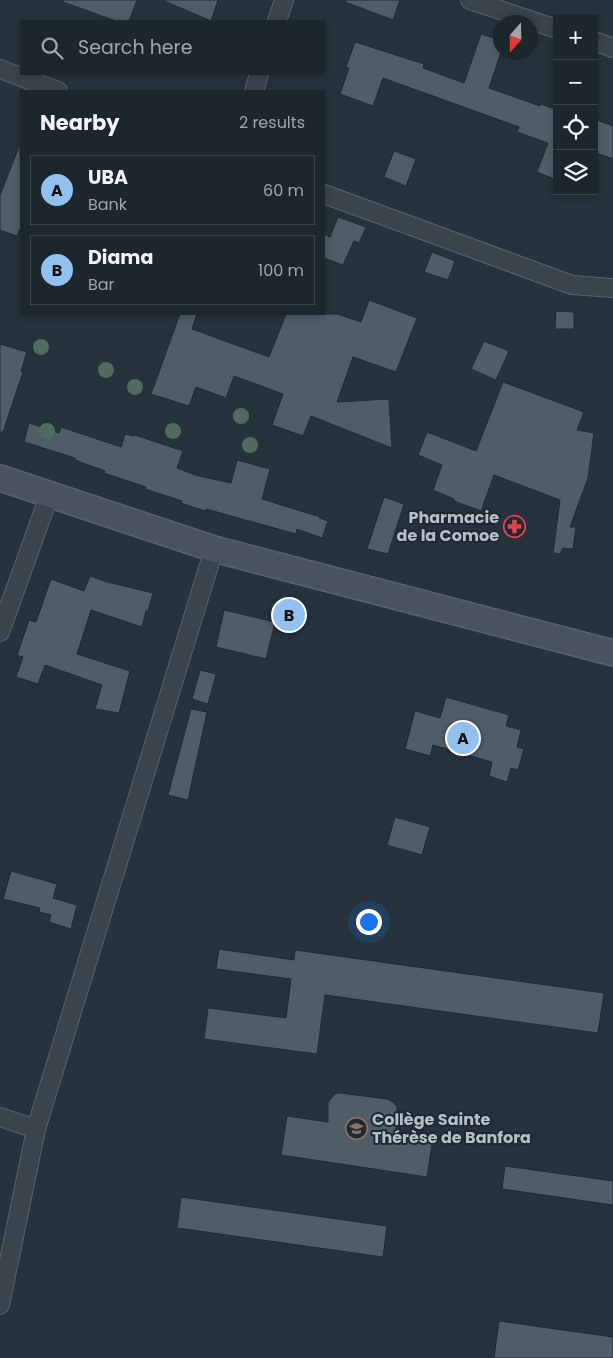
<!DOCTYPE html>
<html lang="en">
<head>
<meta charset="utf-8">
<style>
  body { margin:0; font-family:Poppins,sans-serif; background:#293239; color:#f1f3f6 }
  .controls { position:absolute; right:15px; top:15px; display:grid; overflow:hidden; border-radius:0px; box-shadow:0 2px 8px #0003 }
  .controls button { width:45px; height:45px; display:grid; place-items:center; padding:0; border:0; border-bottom:1px solid #3a4349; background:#1c262d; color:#f1f3f6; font:25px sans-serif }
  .compass { position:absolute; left:493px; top:15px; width:45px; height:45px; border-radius:50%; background:#1c262d; box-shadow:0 2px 8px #0003; rotate:200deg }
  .you { position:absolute; left:368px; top:921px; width:18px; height:18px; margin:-12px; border:4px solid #fff; border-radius:50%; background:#1a73e8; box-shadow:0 0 0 8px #1a73e833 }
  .badge { display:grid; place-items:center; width:32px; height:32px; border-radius:50%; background:#92c1f0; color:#111; font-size:16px; font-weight:700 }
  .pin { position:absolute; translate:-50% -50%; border:2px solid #fff; box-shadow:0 1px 5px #0006 }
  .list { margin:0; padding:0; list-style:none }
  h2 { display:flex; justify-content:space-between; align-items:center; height:65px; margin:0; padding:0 20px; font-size:21px }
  h2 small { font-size:16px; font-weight:400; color:#a0a5aa }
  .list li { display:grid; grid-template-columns:32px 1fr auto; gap:15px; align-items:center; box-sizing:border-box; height:70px; margin:0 10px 10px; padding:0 10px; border:1px solid #3a4349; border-radius:0px }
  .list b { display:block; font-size:19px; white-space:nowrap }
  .list p { margin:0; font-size:16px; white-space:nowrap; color:#a0a5aa }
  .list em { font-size:16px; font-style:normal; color:#a0a5aa }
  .icon { flex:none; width:28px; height:28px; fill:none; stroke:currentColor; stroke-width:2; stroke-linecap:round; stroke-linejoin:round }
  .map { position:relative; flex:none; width:613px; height:1358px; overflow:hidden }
  .search { position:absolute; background:#1c262d; box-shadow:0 2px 8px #0003; left:20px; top:20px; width:305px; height:55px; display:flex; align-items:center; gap:12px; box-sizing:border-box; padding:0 18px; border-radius:0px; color:#a0a5aa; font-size:19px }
  .panel { position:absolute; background:#1c262d; box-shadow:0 2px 8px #0003; left:20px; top:90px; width:305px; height:225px; border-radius:0px }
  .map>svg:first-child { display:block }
  .building { fill:#4f5d67; stroke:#212b34 }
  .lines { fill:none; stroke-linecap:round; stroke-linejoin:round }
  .street-casing { stroke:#58626b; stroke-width:20 }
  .secondary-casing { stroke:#58626b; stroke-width:28 }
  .street { stroke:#3a444d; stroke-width:18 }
  .secondary { stroke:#48535f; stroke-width:25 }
  .tree { fill:#516c5e }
  .labels { text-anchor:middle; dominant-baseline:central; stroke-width:4; stroke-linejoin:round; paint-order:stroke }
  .poi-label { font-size:16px; font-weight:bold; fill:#b6bfc8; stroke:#1f2932; text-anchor:end }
</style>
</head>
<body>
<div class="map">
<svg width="613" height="1358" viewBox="0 0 613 1358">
  <rect width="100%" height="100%" fill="#26323c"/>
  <path class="building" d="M 64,0 L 137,0 L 129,21 L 116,21 L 63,2 Z
    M 162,0 L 218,0 L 211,21 Z
    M 346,0 L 400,0 L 393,20 L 345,2 Z
    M 481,34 L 500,40 L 501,52 L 489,88 L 540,106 L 541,104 L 557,110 L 557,180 L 537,172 L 548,143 L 517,132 L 519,127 L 383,78 L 373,106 L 340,94 L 349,68 L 346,67 L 355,42 L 424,64 L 423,68 L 464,83 Z
    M 594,119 L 613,126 L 613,159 L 594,152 Z
    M 20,144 L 21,227 L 17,236 L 0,230 L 0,195 Z
    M 394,151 L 416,159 L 406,186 L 384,177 Z
    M 338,217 L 366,227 L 359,243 L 354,241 L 343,265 L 324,258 L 324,234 L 330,237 Z
    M 432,252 L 455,261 L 448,280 L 424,272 Z
    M 369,300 L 417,318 L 396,372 L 353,357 L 337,402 L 389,399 L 392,448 L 311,416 L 303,436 L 272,425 L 283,394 L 234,376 L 226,398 L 196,387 L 189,406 L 151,394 L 180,314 L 197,314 L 192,329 L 269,357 L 286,314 L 337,314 L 361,322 Z
    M 556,311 L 574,312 L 574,329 L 555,329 Z
    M 484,341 L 509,351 L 496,380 L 471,369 Z
    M 0,344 L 27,352 L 21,371 L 23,372 L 3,432 L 0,432 Z
    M 503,382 L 584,412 L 577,430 L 594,433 L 588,478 L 570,527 L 576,527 L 573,549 L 563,548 L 560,554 L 553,553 L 560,500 L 494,475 L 481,511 L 454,501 L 454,499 L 433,490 L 442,465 L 418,455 L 427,432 L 476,451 Z
    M 29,423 L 59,433 L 61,427 L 121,447 L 125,434 L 134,436 L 135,435 L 183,451 L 177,468 L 195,475 L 231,483 L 237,460 L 270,469 L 262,499 L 320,517 L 319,518 L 328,521 L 322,538 L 297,529 L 296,534 L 206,509 L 205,511 L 181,503 L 182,501 L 145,489 L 146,487 L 104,473 L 105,471 L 75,460 L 75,458 L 24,442 Z
    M 384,497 L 404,504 L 388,554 L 367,549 Z
    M 90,576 L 107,582 L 153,593 L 148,611 L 146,611 L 142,627 L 91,610 L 77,654 L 130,671 L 119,713 L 95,709 L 102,685 L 45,665 L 38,684 L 16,677 L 23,657 L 17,655 L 29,620 L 36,622 L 51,579 L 84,591 Z
    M 224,610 L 275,622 L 266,659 L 216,647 Z
    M 200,670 L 216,674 L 208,704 L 192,699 Z
    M 446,697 L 509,715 L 506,726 L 521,730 L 517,747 L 524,749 L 518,770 L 511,768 L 507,782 L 489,776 L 492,762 L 433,745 L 430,756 L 405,749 L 415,711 L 440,718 Z
    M 191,709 L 207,712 L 188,800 L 168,795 Z
    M 395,817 L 430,827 L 422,855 L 387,845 Z
    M 11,871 L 57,884 L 53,898 L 77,905 L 71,929 L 49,922 L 51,915 L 39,912 L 40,908 L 3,899 Z
    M 219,949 L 294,960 L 295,950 L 604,993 L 598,1033 L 325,995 L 317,1054 L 204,1039 L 208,1008 L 286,1018 L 291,979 L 216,969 Z
    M 340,1093 L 387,1099 L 393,1102 L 397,1107 L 396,1132 L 433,1138 L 427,1177 L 281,1155 L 287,1116 L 328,1122 L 328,1102 L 335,1094 Z
    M 505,1166 L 613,1181 L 613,1205 L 502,1189 Z
    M 181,1197 L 387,1226 L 383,1257 L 177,1228 Z
    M 499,1321 L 613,1337 L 613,1358 L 494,1358 Z"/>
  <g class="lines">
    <defs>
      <path id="street" d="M 470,0 L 557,29
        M 277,21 L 284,0
        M 594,41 L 613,48
        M 0,69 L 58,91
        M 254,91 L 259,74
        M 324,194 L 572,285 L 613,288
        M 0,632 L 49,496
        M 0,1117 L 36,1129
        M 0,1305 L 36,1129 L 214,549"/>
      <path id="secondary" d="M 0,478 L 214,549 L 613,653"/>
    </defs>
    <use href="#street" class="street-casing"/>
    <use href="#secondary" class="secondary-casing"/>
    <use href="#street" class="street"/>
    <use href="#secondary" class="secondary"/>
  </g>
  <g class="tree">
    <circle cx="41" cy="347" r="8"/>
    <circle cx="106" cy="370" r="8"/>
    <circle cx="135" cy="387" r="8"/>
    <circle cx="241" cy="416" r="8"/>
    <circle cx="47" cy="431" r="8"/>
    <circle cx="173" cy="431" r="8"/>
    <circle cx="250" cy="445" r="8"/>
  </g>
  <defs>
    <symbol id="pharmacy-ring" viewBox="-11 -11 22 22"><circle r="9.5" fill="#1f2932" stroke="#e0444e" stroke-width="1.5"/><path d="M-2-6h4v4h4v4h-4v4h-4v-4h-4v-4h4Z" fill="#e0444e"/></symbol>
    <symbol id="school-ring" viewBox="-11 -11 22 22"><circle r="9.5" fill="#1f2932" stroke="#8d6e63" stroke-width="1.5"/><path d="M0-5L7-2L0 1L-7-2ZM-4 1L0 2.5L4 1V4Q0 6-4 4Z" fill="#8d6e63"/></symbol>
  </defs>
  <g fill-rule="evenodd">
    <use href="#pharmacy-ring" x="502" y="514" width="25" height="25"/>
    <use href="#school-ring" x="344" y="1116" width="25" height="25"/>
  </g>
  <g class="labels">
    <g class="poi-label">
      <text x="499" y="517">Pharmacie<tspan x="499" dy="18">de la Comoe</tspan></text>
      <text x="372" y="1119" text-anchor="start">Collège Sainte<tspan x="372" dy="18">Thérèse de Banfora</tspan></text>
    </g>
  </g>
</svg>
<div class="controls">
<button>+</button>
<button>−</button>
<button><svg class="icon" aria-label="locate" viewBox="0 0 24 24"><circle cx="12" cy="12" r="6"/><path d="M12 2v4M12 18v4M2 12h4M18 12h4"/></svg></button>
<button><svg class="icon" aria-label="layers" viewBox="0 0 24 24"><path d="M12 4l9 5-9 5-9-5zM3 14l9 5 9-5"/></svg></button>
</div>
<svg class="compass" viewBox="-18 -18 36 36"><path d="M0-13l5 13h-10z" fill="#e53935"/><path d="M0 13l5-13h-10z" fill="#a0a5aa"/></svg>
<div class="you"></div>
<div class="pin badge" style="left:463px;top:738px">A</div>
<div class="pin badge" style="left:289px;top:615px">B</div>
<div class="search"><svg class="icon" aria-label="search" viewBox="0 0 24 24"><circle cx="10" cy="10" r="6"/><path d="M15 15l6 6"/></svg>Search here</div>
<section class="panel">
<h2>Nearby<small>2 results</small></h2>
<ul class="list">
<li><span class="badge">A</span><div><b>UBA</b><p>Bank</p></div><em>60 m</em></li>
<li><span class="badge">B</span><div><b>Diama</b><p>Bar</p></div><em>100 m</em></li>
</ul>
</section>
</div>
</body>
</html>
